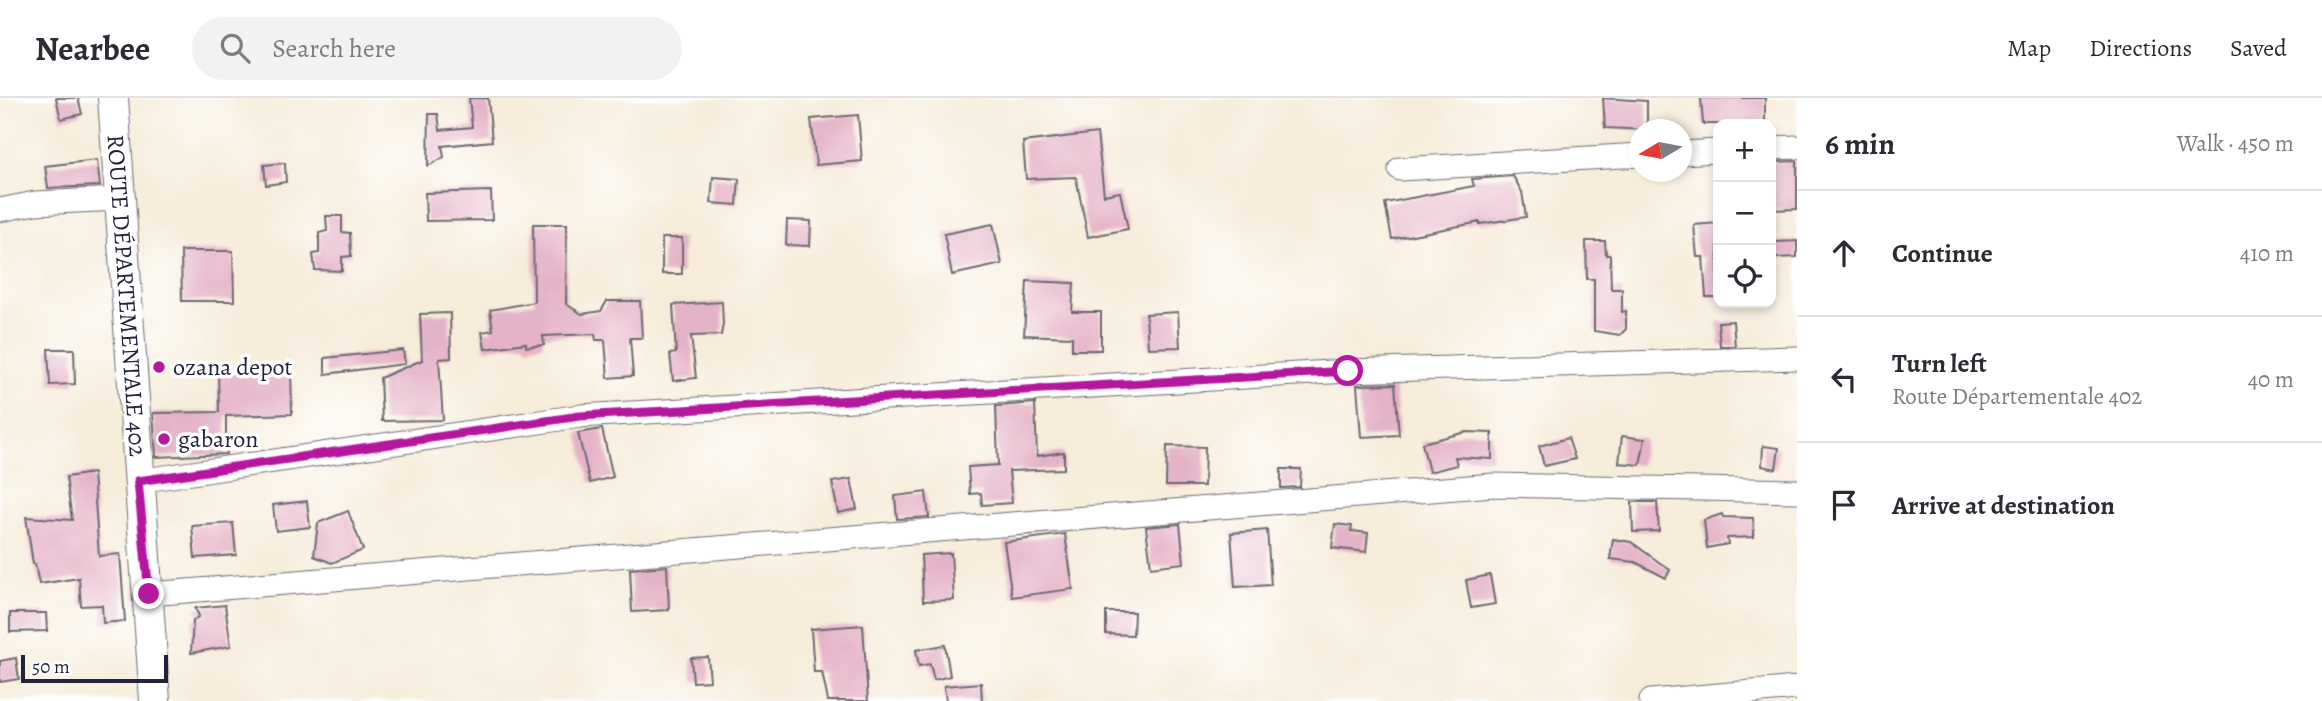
<!DOCTYPE html>
<html lang="en">
<head>
<meta charset="utf-8">
<style>
  body { margin:0; font-family:Alegreya,serif; background:#f2f2f3; color:#2b2b33 }
  .controls { position:absolute; right:21px; top:21px; display:grid; overflow:hidden; border-radius:14px; box-shadow:0 4px 10px #0003 }
  .controls button { width:63px; height:63px; display:grid; place-items:center; padding:0; border:0; border-bottom:2px solid #e1e1e2; background:#fff; color:#2b2b33; font:35px sans-serif }
  .compass { position:absolute; left:1629px; top:21px; width:63px; height:63px; border-radius:50%; background:#fff; box-shadow:0 4px 10px #0003; rotate:260deg }
  .scale { position:absolute; left:21px; bottom:18px; width:147px; box-sizing:border-box; padding-left:7px; border:4px solid #22223b; border-top:0; font-size:19px; line-height:24px; white-space:nowrap; color:#22223b; -webkit-text-stroke:5px #fff; paint-order:stroke }
  .stop { position:absolute; width:21px; height:21px; margin:-16px; border:5px solid #b5179e; border-radius:50%; background:#fff }
  .stop.end { background:#b5179e; border-color:#fff; box-shadow:0 2px 7px #0008 }
  .list { margin:0; padding:0; list-style:none }
  h2 { display:flex; justify-content:space-between; align-items:center; height:91px; margin:0; padding:0 28px; font-size:30px }
  h2 small { font-size:23px; font-weight:400; color:#7c7c81 }
  .list li { display:grid; grid-template-columns:46px 1fr auto; gap:21px; align-items:center; box-sizing:border-box; height:126px; padding:0 28px; border-top:2px solid #e1e1e2 }
  .list b { display:block; font-size:26px; white-space:nowrap }
  .list p { margin:0; font-size:23px; white-space:nowrap; color:#7c7c81 }
  .list em { font-size:23px; font-style:normal; color:#7c7c81 }
  .icon { flex:none; width:38px; height:38px; fill:none; stroke:currentColor; stroke-width:2; stroke-linecap:round; stroke-linejoin:round }
  .map { position:relative; flex:none; width:1797px; height:603px; overflow:hidden }
  header { display:flex; align-items:center; gap:42px; box-sizing:border-box; height:98px; padding:0 35px; background:#fff; border-bottom:2px solid #e1e1e2 }
  header strong { font-size:33px }
  nav { display:flex; gap:38px; margin-inline-start:auto; font-size:24px }
  .search { width:490px; height:63px; background:#f2f2f3; display:flex; align-items:center; gap:18px; box-sizing:border-box; padding:0 24px; border-radius:38px; color:#7c7c81; font-size:26px }
  main { display:flex }
  aside { flex:1; background:#fff }
  .map>svg:first-child { display:block }
  .building { fill:#e5b3c7 }
  .lines { fill:none; stroke-linecap:round; stroke-linejoin:round }
  .minor-casing { stroke:#6c6972; stroke-width:25 }
  .major-casing { stroke:#6c6972; stroke-width:32 }
  .minor { stroke:#fff; stroke-width:23 }
  .major { stroke:#fff; stroke-width:30 }
  .route { stroke:#b5179e; stroke-width:9 }
  .poi-dot { fill:#b5179e; stroke:#fff; stroke-width:2.5 }
  .labels { text-anchor:middle; dominant-baseline:central; stroke-width:7; stroke-linejoin:round; paint-order:stroke }
  .street-label { font-size:24px; fill:#22223b; stroke:#fff }
  .poi-label { font-size:24px; fill:#22223b; stroke:#fff; text-anchor:start }
</style>
</head>
<body>
<header>
<strong>Nearbee</strong>
<div class="search"><svg class="icon" aria-label="search" viewBox="0 0 24 24"><circle cx="10" cy="10" r="6"/><path d="M15 15l6 6"/></svg>Search here</div>
<nav><a>Map</a><a>Directions</a><a>Saved</a></nav>
</header>
<main>
<div class="map">
<svg width="1797" height="603" viewBox="0 0 1797 603">
  <rect width="100%" height="100%" fill="#fff"/>
  <filter id="ink" filterUnits="userSpaceOnUse"><feTurbulence type="fractalNoise" baseFrequency=".0143" numOctaves="2"/><feDisplacementMap in="SourceGraphic" scale="14" xChannelSelector="R" yChannelSelector="G"/><feConvolveMatrix kernelMatrix="1 2 1 2 8 2 1 2 1" color-interpolation-filters="sRGB"/></filter>
  <filter id="wash" filterUnits="userSpaceOnUse"><feTurbulence type="fractalNoise" baseFrequency=".00686" numOctaves="4" result="noise"/><feDisplacementMap in="SourceGraphic" scale="28" xChannelSelector="R" yChannelSelector="G"/><feGaussianBlur stdDeviation="1.57" result="paint"/><feColorMatrix in="noise" values="0 0 0 0 0 0 0 0 0 0 0 0 0 0 0 0 0 1.4 0 .05"/><feComposite in="paint" operator="in"/></filter>
  <g filter="url(#wash)">
    <rect width="100%" height="100%" fill="#f6ecd9"/>
    <g id="blocks">
      <path class="building" d="M 56,0 L 78,0 L 82,16 L 61,21 Z
        M 469,0 L 488,0 L 492,43 L 442,48 L 444,59 L 428,68 L 429,16 L 438,16 L 440,32 L 472,29 Z
        M 1603,0 L 1647,3 L 1647,32 L 1605,30 Z
        M 1701,0 L 1765,0 L 1765,26 L 1703,26 Z
        M 858,17 L 862,63 L 816,67 L 811,21 Z
        M 1097,35 L 1104,97 L 1120,94 L 1128,131 L 1088,139 L 1076,79 L 1026,81 L 1023,44 Z
        M 97,62 L 100,88 L 48,90 L 45,68 Z
        M 1797,63 L 1797,111 L 1771,112 L 1771,64 Z
        M 285,65 L 286,84 L 266,87 L 264,67 Z
        M 1513,78 L 1522,94 L 1526,119 L 1480,126 L 1480,124 L 1392,141 L 1385,105 L 1474,88 L 1472,81 Z
        M 713,79 L 739,81 L 737,107 L 711,105 Z
        M 491,93 L 492,122 L 426,123 L 425,95 Z
        M 326,118 L 342,118 L 342,134 L 350,135 L 351,158 L 342,159 L 342,173 L 315,172 L 313,156 L 319,155 L 319,135 L 327,133 Z
        M 787,122 L 811,123 L 810,148 L 786,147 Z
        M 1718,125 L 1718,199 L 1706,199 L 1703,159 L 1697,159 L 1694,127 Z
        M 533,126 L 567,126 L 566,206 L 582,216 L 601,213 L 607,203 L 640,203 L 642,240 L 630,240 L 633,278 L 608,280 L 605,242 L 596,242 L 595,236 L 543,238 L 544,247 L 526,249 L 526,245 L 485,251 L 482,234 L 493,232 L 490,212 L 534,204 Z
        M 993,126 L 1002,166 L 952,177 L 944,136 Z
        M 662,140 L 682,140 L 682,176 L 662,176 Z
        M 1586,143 L 1605,143 L 1606,157 L 1610,157 L 1611,191 L 1622,191 L 1622,214 L 1626,213 L 1626,231 L 1620,237 L 1594,233 L 1594,181 L 1587,181 Z
        M 1797,143 L 1797,159 L 1775,160 L 1775,144 Z
        M 181,153 L 233,153 L 234,203 L 182,203 Z
        M 1027,183 L 1074,185 L 1072,214 L 1101,214 L 1101,252 L 1072,252 L 1072,239 L 1024,237 Z
        M 722,204 L 723,226 L 721,237 L 691,238 L 696,280 L 673,283 L 670,256 L 676,255 L 673,207 Z
        M 1178,214 L 1180,249 L 1148,250 L 1146,216 Z
        M 450,215 L 451,260 L 439,261 L 443,322 L 382,323 L 380,280 L 422,262 L 420,216 Z
        M 1733,223 L 1735,248 L 1720,248 L 1718,224 Z
        M 48,251 L 74,251 L 75,286 L 50,287 Z
        M 403,252 L 405,266 L 325,276 L 325,260 Z
        M 291,272 L 292,316 L 226,318 L 226,356 L 156,359 L 153,315 L 219,314 L 218,273 Z
        M 1395,286 L 1399,337 L 1361,339 L 1357,287 Z
        M 1035,305 L 1037,358 L 1064,354 L 1064,371 L 1009,373 L 1012,405 L 982,407 L 981,395 L 970,396 L 968,369 L 998,367 L 996,308 Z
        M 602,331 L 613,379 L 590,385 L 578,335 Z
        M 1467,334 L 1492,335 L 1492,361 L 1455,359 L 1457,367 L 1429,374 L 1422,345 Z
        M 1622,338 L 1645,341 L 1640,367 L 1619,365 Z
        M 1568,340 L 1575,361 L 1544,368 L 1539,348 Z
        M 1167,348 L 1205,349 L 1204,388 L 1166,388 Z
        M 1763,348 L 1779,350 L 1776,371 L 1762,368 Z
        M 1281,371 L 1301,371 L 1300,389 L 1281,390 Z
        M 93,375 L 99,458 L 120,456 L 125,523 L 103,525 L 102,507 L 81,508 L 79,480 L 39,486 L 35,466 L 33,466 L 26,419 L 72,422 L 66,379 Z
        M 851,381 L 857,411 L 838,415 L 832,384 Z
        M 926,394 L 929,419 L 897,421 L 895,398 Z
        M 307,403 L 310,429 L 276,433 L 273,407 Z
        M 1632,404 L 1657,404 L 1659,433 L 1633,434 Z
        M 348,413 L 363,452 L 332,465 L 314,458 L 318,425 Z
        M 1722,416 L 1723,419 L 1753,420 L 1754,439 L 1727,440 L 1728,446 L 1707,450 L 1704,422 Z
        M 233,425 L 236,457 L 195,460 L 192,428 Z
        M 1180,426 L 1184,465 L 1151,469 L 1146,429 Z
        M 1335,426 L 1352,428 L 1351,433 L 1368,435 L 1366,454 L 1332,450 Z
        M 1267,432 L 1271,487 L 1235,489 L 1231,435 Z
        M 1065,436 L 1073,491 L 1012,499 L 1004,444 Z
        M 1613,441 L 1631,444 L 1670,472 L 1666,480 L 1635,464 L 1610,461 Z
        M 951,455 L 954,502 L 923,503 L 921,457 Z
        M 667,468 L 669,512 L 632,514 L 630,471 Z
        M 1490,477 L 1495,506 L 1471,510 L 1466,482 Z
        M 225,507 L 231,548 L 191,555 L 193,523 L 199,518 L 195,510 Z
        M 1106,514 L 1134,514 L 1133,537 L 1106,536 Z
        M 10,515 L 46,515 L 47,533 L 10,534 Z
        M 863,527 L 868,603 L 828,603 L 822,574 L 814,574 L 811,531 Z
        M 945,547 L 950,578 L 934,582 L 930,566 L 919,568 L 916,552 Z
        M 708,559 L 710,583 L 693,584 L 691,560 Z
        M 16,560 L 19,581 L 0,584 L 0,563 Z
        M 981,585 L 982,603 L 946,603 L 944,588 Z"/>
    </g>
  </g>
  <g filter="url(#ink)">
    <use href="#blocks" fill-opacity="0" stroke="#6c6972" stroke-width="2"/>
    <g class="lines">
      <defs>
        <path id="minor" d="M 1771,50 L 1797,49
          M 1682,55 L 1718,53
          M 1400,71 L 1640,57
          M 0,112 L 35,105 L 119,101
          M 138,383 L 580,318 L 1348,273 L 1797,260
          M 149,496 L 1493,387 L 1797,393
          M 1651,603 L 1797,590"/>
        <g id="major">
          <path id="s1" d="M 113,0 L 155,603"/>
        </g>
      </defs>
      <use href="#minor" class="minor-casing"/>
      <use href="#major" class="major-casing"/>
      <use href="#minor" class="minor"/>
      <use href="#major" class="major"/>
    </g>
  </g>
  <g class="lines" filter="url(#ink)">
    <path class="route" d="M 149,496 L 138,383 L 580,318 L 1348,273"/>
  </g>
  <g class="poi-dot">
    <circle cx="159" cy="269" r="7"/>
    <circle cx="164" cy="341" r="7"/>
  </g>
  <g class="labels">
    <g class="street-label">
      <text stroke="none"><textPath href="#s1" startOffset="198">ROUTE DÉPARTEMENTALE 402</textPath></text>
    </g>
    <g class="poi-label">
      <text x="173" y="269">ozana depot</text>
      <text x="178" y="341">gabaron</text>
    </g>
  </g>
</svg>
<div class="controls">
<button>+</button>
<button>−</button>
<button><svg class="icon" aria-label="locate" viewBox="0 0 24 24"><circle cx="12" cy="12" r="6"/><path d="M12 2v4M12 18v4M2 12h4M18 12h4"/></svg></button>
</div>
<svg class="compass" viewBox="-18 -18 36 36"><path d="M0-13l5 13h-10z" fill="#e53935"/><path d="M0 13l5-13h-10z" fill="#7c7c81"/></svg>
<div class="scale">50 m</div>
<div class="stop" style="left:1348px;top:273px"></div>
<div class="stop end" style="left:149px;top:496px"></div>
</div>
<aside>
<h2>6 min<small>Walk · 450 m</small></h2>
<ul class="list">
<li><svg class="icon" aria-label="ahead" viewBox="0 0 24 24"><path d="M12 20V5M6 11l6-6 6 6"/></svg><div><b>Continue</b></div><em>410 m</em></li>
<li><svg class="icon" aria-label="left" viewBox="0 0 24 24"><path d="M17 20v-9H6M10 6l-5 5 5 5"/></svg><div><b>Turn left</b><p>Route Départementale 402</p></div><em>40 m</em></li>
<li><svg class="icon" aria-label="arrive" viewBox="0 0 24 24"><path d="M6 21V4h12l-3 4 3 4H6"/></svg><div><b>Arrive at destination</b></div></li>
</ul>
</aside>
</main>
</body>
</html>
